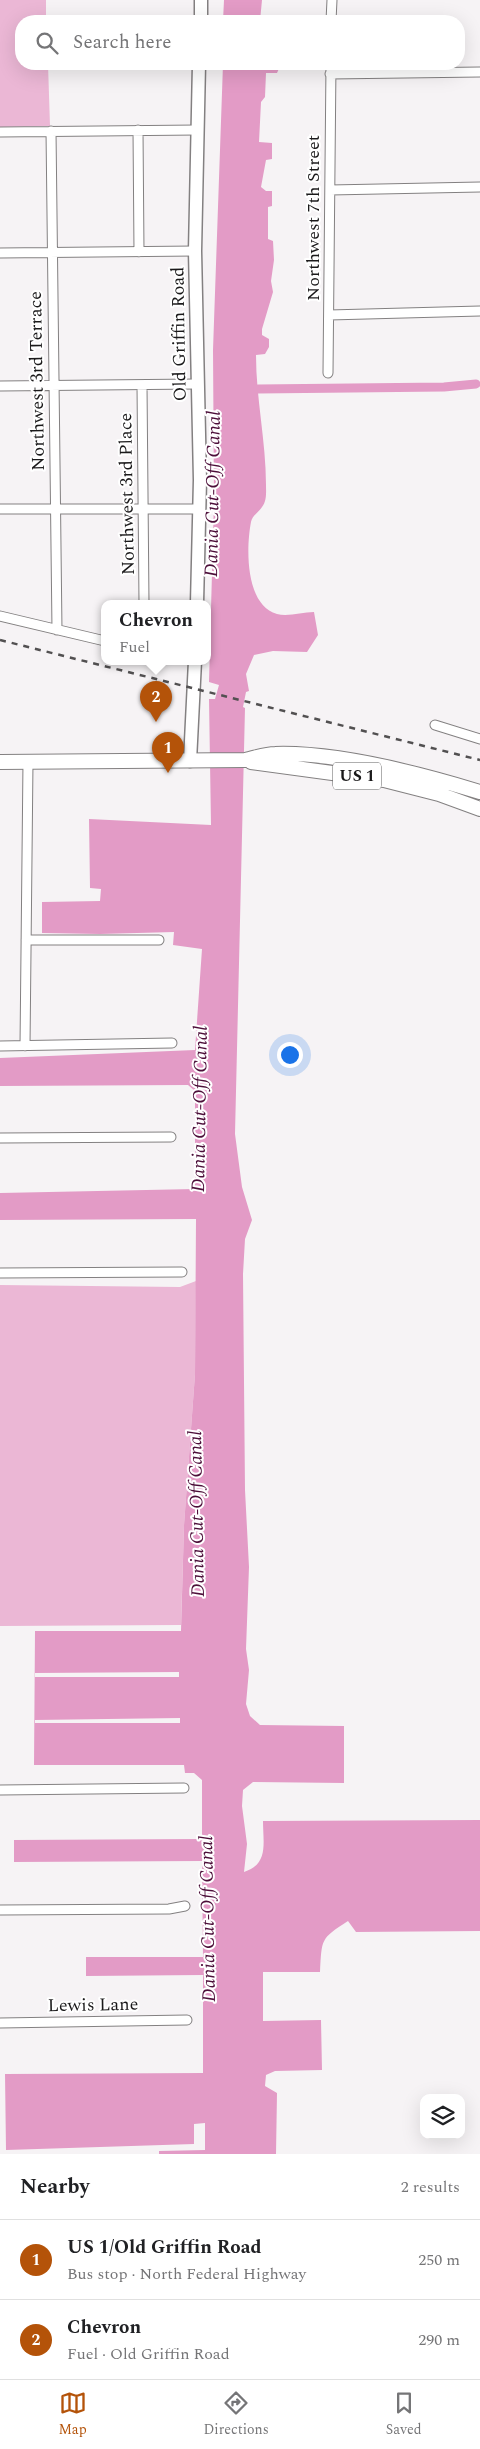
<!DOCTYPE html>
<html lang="en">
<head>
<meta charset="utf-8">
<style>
  body { margin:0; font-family:Spectral,serif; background:#f2f2f2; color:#202124 }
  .controls { position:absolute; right:15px; bottom:15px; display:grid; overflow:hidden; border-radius:10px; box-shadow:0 5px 20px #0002 }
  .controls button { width:45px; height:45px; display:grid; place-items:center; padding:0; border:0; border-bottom:1px solid #e0e0e0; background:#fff; color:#202124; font:25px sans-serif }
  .you { position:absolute; left:289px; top:1054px; width:18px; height:18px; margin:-12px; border:4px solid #fff; border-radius:50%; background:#1a73e8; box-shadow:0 0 0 8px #1a73e833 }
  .badge { display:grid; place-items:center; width:32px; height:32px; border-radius:50%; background:#b45309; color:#fff; font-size:16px; font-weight:700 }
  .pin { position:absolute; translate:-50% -41px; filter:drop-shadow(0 1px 2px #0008) }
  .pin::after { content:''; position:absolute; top:26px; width:18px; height:15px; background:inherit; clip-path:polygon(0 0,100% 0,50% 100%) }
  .popup { position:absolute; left:101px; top:600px; width:110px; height:65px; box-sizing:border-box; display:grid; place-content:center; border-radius:10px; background:#fff; filter:drop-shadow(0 1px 4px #0005); font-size:16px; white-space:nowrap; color:#757577 }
  .popup b { font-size:19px; color:#202124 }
  .popup::after { content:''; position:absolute; left:50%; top:100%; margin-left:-10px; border:10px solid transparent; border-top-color:#fff }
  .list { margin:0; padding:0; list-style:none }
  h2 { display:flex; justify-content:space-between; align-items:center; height:65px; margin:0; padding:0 20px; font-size:21px }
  h2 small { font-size:16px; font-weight:400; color:#757577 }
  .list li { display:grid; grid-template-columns:32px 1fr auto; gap:15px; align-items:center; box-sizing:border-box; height:80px; padding:0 20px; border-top:1px solid #e0e0e0 }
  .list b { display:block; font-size:19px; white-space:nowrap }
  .list p { margin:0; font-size:16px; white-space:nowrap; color:#757577 }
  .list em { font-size:16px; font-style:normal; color:#757577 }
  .icon { flex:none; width:28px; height:28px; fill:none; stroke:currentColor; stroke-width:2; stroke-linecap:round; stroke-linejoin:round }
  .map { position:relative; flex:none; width:480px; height:2154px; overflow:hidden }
  .search { position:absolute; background:#fff; box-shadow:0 5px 20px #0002; left:15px; right:15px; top:15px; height:55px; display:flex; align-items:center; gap:12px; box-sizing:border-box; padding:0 18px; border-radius:20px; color:#757577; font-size:19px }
  .sheet { height:225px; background:#fff }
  nav { display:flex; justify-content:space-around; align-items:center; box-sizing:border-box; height:70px; border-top:1px solid #e0e0e0; background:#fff; font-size:14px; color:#757577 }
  nav a { display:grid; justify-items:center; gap:2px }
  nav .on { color:#b45309 }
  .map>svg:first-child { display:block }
  .green { fill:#ebb7d5 }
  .water { fill:#e39bc6 }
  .pier { fill:#f6f3f5 }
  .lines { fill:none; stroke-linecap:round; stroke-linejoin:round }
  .canal { stroke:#e39bc6; stroke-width:9 }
  .street-casing { stroke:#838081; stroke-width:11 }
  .secondary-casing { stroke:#838081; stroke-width:15 }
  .primary-casing { stroke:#838081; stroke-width:16 }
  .street { stroke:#fff; stroke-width:9 }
  .secondary { stroke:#fff; stroke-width:12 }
  .primary { stroke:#fff; stroke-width:14 }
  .rail { stroke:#525051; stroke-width:2.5; stroke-dasharray:6 6; stroke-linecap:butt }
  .labels { text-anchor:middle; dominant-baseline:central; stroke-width:4; stroke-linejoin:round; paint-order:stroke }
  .shield { fill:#fff; stroke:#5f5e5f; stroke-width:1 }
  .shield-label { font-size:16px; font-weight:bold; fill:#1a191a }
  .street-label { font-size:18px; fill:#1a191a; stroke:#fff }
  .water-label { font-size:19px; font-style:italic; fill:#4c0e39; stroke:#fff }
</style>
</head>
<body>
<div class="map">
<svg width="480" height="2154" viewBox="0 0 480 2154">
  <rect width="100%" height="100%" fill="#f6f3f5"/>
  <path class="green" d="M 0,0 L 46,0 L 46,21 L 21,21 L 21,64 L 48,64 L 50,126 L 0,127 Z
    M 196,1281 L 195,1374 L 184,1525 L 181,1625 L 0,1626 L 0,1285 L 180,1287 Z"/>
  <path class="water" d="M 224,0 L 262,0 L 260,21 L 223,21 Z
    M 223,64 L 281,64 L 277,73 L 266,73 L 265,97 L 261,102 L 259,142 L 272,143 L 272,159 L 266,160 L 261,187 L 266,191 L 272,191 L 272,206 L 268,207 L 268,239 L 273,241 L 274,260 L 271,281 L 273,292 L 262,329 L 262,335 L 269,339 L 269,347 L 265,354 L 256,355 C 256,399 266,441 266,485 C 266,492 267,501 262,507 C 259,512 252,516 251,522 C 246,548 245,605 277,614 C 288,617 302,612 314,612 L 318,635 L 307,652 L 273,651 L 254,655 L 246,674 L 249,691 L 246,692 L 243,707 L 245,708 L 235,1134 L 242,1187 L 252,1220 L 245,1239 L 243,1274 L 245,1490 L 249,1567 L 246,1649 L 249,1670 L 246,1704 L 250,1716 L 260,1725 L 344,1726 L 344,1783 L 253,1782 L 243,1790 L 242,1806 L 247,1844 L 244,1872 C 269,1864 263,1843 263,1821 L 480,1820 L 480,1931 L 356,1932 L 348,1921 C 320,1939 322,1939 320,1972 L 263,1972 L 263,2021 L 321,2020 L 322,2070 L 275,2071 L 266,2075 L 265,2086 L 277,2093 L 276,2154 L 159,2154 L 159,2151 L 205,2150 L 205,2123 L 194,2124 L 194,2144 L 6,2150 L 5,2074 L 203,2073 L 203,1975 L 86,1976 L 86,1957 L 203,1957 L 202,1861 L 14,1862 L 14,1840 L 202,1839 L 202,1780 L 194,1773 L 185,1773 L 184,1765 L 34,1765 L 35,1631 L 181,1630 L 184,1525 L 195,1374 L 196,1219 L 0,1220 L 0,1193 L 195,1189 L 195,1091 L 188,1085 L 0,1086 L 0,1058 L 195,1050 L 202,949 L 173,945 L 174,932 L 100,934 L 42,933 L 42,902 L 100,901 L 101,889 L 90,888 L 89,819 L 211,825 L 209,699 L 215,699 L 219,685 L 209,682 L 214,500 L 213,350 Z"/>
  <path class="pier" d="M 170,1628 L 181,1628 L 181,1631 L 35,1631 L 35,1629 Z
    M 179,1672 L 179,1677 L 35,1677 L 35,1673 Z
    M 180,1718 L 180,1723 L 35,1723 L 35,1720 Z
    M 34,1765 L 184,1765 L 184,1768 L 34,1768 Z"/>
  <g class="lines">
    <path class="canal" d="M 258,389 L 444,387 L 476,384"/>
    <defs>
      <path id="street" d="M 331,21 L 332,0
        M 330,74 L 480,72
        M 138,130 L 139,252
        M 51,131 L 57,630
        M 0,132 L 197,130
        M 330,190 L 480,187
        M 0,253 L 195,251
        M 329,315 L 480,311
        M 328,373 L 331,64
        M 142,385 L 144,603
        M 0,386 L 197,384
        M 0,509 L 199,509
        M 0,616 L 105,641
        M 435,725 L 480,739
        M 26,940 L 159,940
        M 0,1046 L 172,1043
        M 25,1046 L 28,762
        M 0,1138 L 171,1137
        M 0,1273 L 182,1272
        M 0,1790 L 184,1788
        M 0,1910 L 169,1909 L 185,1906
        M 0,2023 L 187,2020"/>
      <path id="secondary" d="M 201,21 L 201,0
        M 197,603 L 200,480 L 195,251 L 199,64
        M 190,761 L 195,661"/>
      <path id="primary" d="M 0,762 L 245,760 C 255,758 265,754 275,754 C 337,752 421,774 480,792
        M 251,762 L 384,780 L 439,794 L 480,809"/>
    </defs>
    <use href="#street" class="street-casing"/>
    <use href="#secondary" class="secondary-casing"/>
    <use href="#primary" class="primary-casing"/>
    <use href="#street" class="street"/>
    <use href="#secondary" class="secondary"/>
    <use href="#primary" class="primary"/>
    <path class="rail" d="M 0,640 L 480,760"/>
  </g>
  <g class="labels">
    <rect class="shield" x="333" y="762.5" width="48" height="27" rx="4"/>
    <g class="shield-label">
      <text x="357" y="776">US 1</text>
    </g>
    <g class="street-label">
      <text transform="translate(313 218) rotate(-90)">Northwest 7th Street</text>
      <text transform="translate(179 334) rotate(-91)">Old Griffin Road</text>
      <text transform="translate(37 381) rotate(-91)">Northwest 3rd Terrace</text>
      <text transform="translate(127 494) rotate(-91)">Northwest 3rd Place</text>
      <text transform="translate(93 2005) rotate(-1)">Lewis Lane</text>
    </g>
    <g class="water-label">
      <text transform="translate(213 494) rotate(-89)">Dania Cut-Off Canal</text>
      <text transform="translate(200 1109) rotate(-89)">Dania Cut-Off Canal</text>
      <text transform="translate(197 1514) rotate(-91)">Dania Cut-Off Canal</text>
      <text transform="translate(208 1919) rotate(-91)">Dania Cut-Off Canal</text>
    </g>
  </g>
</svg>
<div class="controls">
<button><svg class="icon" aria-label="layers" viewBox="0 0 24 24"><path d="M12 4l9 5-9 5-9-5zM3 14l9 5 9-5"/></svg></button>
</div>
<div class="you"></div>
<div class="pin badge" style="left:168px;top:773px">1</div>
<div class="pin badge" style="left:156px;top:722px">2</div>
<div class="popup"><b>Chevron</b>Fuel</div>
<div class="search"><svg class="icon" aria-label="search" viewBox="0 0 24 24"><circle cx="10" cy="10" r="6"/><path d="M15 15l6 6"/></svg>Search here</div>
</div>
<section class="sheet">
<h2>Nearby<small>2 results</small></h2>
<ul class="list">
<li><span class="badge">1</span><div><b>US 1/Old Griffin Road</b><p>Bus stop · North Federal Highway</p></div><em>250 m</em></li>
<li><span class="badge">2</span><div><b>Chevron</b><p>Fuel · Old Griffin Road</p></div><em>290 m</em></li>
</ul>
</section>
<nav>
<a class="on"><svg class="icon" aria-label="map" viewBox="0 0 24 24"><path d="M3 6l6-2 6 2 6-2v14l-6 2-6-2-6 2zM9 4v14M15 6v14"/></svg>Map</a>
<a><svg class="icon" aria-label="directions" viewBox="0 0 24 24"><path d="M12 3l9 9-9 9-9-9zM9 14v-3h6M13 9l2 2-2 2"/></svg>Directions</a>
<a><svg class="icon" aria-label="saved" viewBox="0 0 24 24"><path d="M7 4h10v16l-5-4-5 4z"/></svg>Saved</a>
</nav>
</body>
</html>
